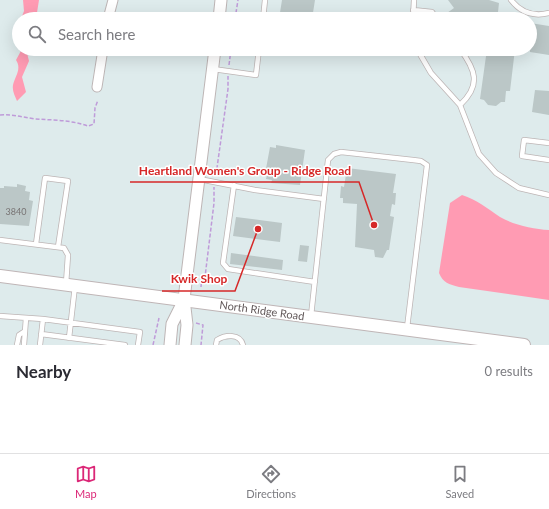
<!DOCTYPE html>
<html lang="en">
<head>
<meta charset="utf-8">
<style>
  body { margin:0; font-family:Lato,sans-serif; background:#f2f2f3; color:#2b2b33 }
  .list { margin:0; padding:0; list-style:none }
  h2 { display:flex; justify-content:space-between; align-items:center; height:52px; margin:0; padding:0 16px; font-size:17px }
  h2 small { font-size:13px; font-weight:400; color:#7c7c81 }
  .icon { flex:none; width:22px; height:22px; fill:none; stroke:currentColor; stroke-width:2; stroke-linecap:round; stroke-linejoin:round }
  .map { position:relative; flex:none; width:549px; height:345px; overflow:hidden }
  .search { position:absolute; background:#fff; box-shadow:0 4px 16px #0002; left:12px; right:12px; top:12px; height:44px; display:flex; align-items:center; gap:10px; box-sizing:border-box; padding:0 14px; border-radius:22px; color:#7c7c81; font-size:15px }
  .sheet { height:108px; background:#fff }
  nav { display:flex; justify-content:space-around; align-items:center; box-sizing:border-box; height:56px; border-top:1px solid #e1e1e2; background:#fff; font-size:11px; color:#7c7c81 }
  nav a { display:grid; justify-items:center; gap:2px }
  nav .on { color:#db2777 }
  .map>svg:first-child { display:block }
  .water { fill:#ff9bb3 }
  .building { fill:#bbc7c7 }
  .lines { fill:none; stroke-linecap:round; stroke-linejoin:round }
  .service-casing { stroke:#bdb5b5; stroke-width:6 }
  .minor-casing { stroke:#bdb5b5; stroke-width:11 }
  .tertiary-casing { stroke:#bdb5b5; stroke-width:13 }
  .secondary-casing { stroke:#bfb5b6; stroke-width:14 }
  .path { stroke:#bf9bd9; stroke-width:1.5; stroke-dasharray:4 2; stroke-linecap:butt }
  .service { stroke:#fff; stroke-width:4.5 }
  .minor { stroke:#fff; stroke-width:9 }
  .tertiary { stroke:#fff; stroke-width:11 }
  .secondary { stroke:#fff; stroke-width:12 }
  .labels { text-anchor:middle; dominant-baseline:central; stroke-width:3; stroke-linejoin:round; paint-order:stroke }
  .number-label { font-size:9px; fill:#787474 }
  .street-label { font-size:11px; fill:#615859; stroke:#fff }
  .leader { fill:none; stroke:#d62828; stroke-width:1.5 }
  .callout-dot { fill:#d62828; stroke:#fff; stroke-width:1.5 }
  .callout-label { font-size:12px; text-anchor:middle; font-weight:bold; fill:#d62828; stroke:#fff; stroke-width:3; stroke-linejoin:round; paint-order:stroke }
</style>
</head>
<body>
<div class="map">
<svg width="549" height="345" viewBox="0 0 549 345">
  <rect width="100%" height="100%" fill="#deebec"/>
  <path class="water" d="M 23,0 L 39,0 L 36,19 L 21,19 L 24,11 Z
    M 22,49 L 26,49 L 29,61 L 22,77 L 26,92 L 17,101 C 15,96 12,91 13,85 C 15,76 22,69 16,60 Z
    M 462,195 C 477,200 487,208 500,217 C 514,225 533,229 549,230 L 549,300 L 459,287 C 449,284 443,283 439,273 L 450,203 Z"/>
  <path class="building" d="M 282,0 L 315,0 L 312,19 L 279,19 Z
    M 448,0 L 489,0 L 499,3 L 498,12 L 504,19 L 452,19 L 447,13 L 454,8 Z
    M 530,23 L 549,26 L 549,55 L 530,52 Z
    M 487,49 L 515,49 L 510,91 L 506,91 L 505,102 L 501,102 L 496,106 L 488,105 L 484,100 L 480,99 Z
    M 535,90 L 549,91 L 549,115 L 532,112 Z
    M 276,145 L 305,150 L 300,185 L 271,183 L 272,180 L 266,179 L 267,175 L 265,174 L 270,147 L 276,148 Z
    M 347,168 L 396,174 L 393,193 L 396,193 L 395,205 L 392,204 L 390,216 L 394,217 L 389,250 L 387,250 L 383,258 L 375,257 L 374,250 L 355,247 L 357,204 L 343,203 L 343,198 L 340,198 L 341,186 L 344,187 Z
    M 17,184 L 26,186 L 25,191 L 30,192 L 29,200 L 33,201 L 29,226 L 0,224 L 0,188 L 4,188 L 4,186 L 17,187 Z
    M 236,217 L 282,223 L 280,242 L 233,236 Z
    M 300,245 L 309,246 L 307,262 L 298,261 Z
    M 231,253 L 283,260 L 282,270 L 230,264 Z"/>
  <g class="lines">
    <defs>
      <path id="service" d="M 511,0 C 521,13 533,17 549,13
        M 413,10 L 432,12 L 437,19
        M 263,19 L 265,0
        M 413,19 L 414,0
        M 417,49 L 431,73 L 460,105 L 479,154 L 496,173 L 519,188 L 549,195
        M 460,49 C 475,69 482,85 460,105
        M 213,69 L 256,75 L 259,49
        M 549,143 L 524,140 L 522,156 L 549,160
        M 199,179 L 255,190 L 324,199
        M 234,185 L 223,263 L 228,269 L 315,282
        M 0,240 L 64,248 L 68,255 L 66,284
        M 36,244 L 45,178 L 68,181 L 58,247
        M 0,316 L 43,319
        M 311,316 L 328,160 L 334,154 L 341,152 L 413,160 L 421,161 L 427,165 L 407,328
        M 41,334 L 125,345
        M 69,338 L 75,286
        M 17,345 L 19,335 L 25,331
        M 24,345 L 26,318
        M 40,345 L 43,319 L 140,332 L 138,345
        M 216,345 L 217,340 C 225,335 240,333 243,345"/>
      <path id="minor" d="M 108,19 L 113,0
        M 97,87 L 103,49"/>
      <path id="tertiary" d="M 219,19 L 221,0
        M 170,345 L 172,324 L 184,300
        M 185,345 L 187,325 L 184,299 L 215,49"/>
      <path id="secondary" d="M 0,276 L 524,345"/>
    </defs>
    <use href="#service" class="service-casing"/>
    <use href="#minor" class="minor-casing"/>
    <use href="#tertiary" class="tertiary-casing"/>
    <use href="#secondary" class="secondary-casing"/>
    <path class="path" d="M 235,19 L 238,0
      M 229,65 L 231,49
      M 0,115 C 12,114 22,117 35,119 C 52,120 71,120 88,126 L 94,124 L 95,108 L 98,100
      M 216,175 L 228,89 L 228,76
      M 201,287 L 202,276 L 205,277 L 214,203 L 214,187
      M 196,323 L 203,325 L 201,345
      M 153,345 L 159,318"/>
    <use href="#service" class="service"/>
    <use href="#minor" class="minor"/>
    <use href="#tertiary" class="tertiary"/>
    <use href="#secondary" class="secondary"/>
  </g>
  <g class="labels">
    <g class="number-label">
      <text x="16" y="211">3840</text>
    </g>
    <g class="street-label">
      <text transform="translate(262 310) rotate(8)">North Ridge Road</text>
    </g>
  </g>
  <path class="leader" d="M374 225L359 182H130M258 229L235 291H162"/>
  <g class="callout-dot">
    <circle cx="374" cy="225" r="4"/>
    <circle cx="258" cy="229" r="4"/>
  </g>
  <g class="callout-label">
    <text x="245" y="175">Heartland Women's Group - Ridge Road</text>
    <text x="199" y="283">Kwik Shop</text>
  </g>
</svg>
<div class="search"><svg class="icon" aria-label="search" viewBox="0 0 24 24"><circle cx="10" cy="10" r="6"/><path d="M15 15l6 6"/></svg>Search here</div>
</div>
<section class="sheet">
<h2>Nearby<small>0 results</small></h2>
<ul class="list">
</ul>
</section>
<nav>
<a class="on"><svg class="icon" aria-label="map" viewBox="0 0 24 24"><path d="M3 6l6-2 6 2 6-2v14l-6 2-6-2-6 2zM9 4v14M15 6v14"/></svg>Map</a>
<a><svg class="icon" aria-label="directions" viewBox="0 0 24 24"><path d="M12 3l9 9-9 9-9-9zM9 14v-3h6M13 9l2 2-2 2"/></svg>Directions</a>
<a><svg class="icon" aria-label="saved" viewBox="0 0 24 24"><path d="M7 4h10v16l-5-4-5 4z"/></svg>Saved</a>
</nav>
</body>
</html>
